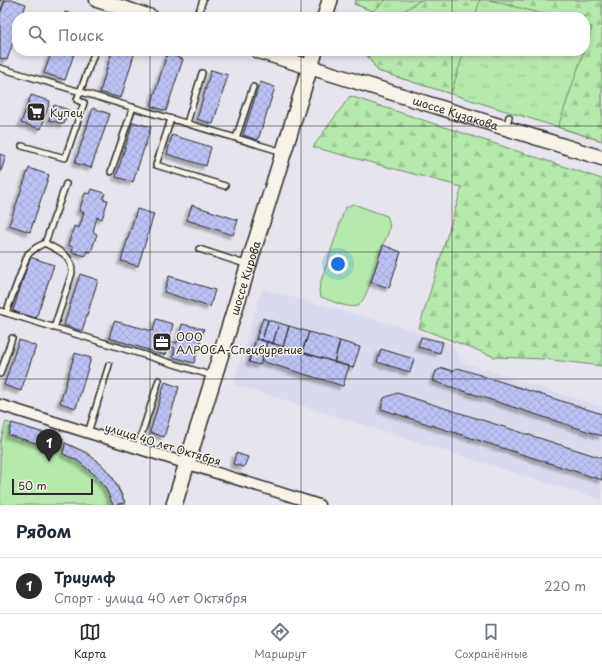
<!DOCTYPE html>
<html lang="ru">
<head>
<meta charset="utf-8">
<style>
  body { margin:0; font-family:"Playpen Sans",sans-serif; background:#f6f6f7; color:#1f2937 }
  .scale { position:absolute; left:12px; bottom:10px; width:81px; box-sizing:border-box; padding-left:4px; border:2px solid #2b2b2b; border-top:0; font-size:11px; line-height:14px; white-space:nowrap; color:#2b2b2b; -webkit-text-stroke:3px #f7f3e8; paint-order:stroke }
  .you { position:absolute; left:338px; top:264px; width:14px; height:14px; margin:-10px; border:3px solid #fff; border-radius:50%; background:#1a73e8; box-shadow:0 0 0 6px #1a73e833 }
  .badge { display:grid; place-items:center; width:26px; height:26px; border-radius:50%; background:#2b2b2b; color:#fff; font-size:13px; font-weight:700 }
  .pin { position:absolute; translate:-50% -33px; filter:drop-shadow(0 1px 2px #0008) }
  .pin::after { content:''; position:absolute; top:21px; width:14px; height:12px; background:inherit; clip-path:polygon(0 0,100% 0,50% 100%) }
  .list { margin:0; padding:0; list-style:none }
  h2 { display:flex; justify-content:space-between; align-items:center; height:52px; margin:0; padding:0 16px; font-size:17px }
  h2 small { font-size:13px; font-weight:400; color:#747a83 }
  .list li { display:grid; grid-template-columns:26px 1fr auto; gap:12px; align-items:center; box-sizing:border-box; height:56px; padding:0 16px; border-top:1px solid #e0e1e3 }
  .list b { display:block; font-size:15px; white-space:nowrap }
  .list p { margin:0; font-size:13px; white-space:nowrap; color:#747a83 }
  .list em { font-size:13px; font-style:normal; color:#747a83 }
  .icon { flex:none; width:22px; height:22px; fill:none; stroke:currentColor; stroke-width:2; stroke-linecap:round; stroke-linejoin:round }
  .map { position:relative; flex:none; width:602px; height:505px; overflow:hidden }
  .search { position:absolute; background:#fff; box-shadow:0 2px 6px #0003; left:12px; right:12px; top:12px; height:44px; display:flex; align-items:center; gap:10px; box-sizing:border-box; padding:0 14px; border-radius:16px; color:#747a83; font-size:15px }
  .sheet { height:108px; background:#fff }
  nav { display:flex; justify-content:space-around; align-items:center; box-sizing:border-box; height:56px; border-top:1px solid #e0e1e3; background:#fff; font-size:11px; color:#747a83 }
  nav a { display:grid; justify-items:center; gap:2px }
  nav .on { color:#2b2b2b }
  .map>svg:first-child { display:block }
  .built { fill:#dadaee }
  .grass { fill:url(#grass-tufts); stroke:#708a6c }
  .forest { fill:url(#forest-firs); stroke:#708a6c }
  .pitch { fill:#b6eaac; stroke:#708a6c }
  .building { fill:url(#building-cross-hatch); stroke:#2b2b2b; filter:url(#shadow) }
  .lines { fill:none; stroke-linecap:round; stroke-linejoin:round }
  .service-casing { stroke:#2b2b2b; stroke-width:8 }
  .minor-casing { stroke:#2b2b2b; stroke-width:13 }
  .secondary-casing { stroke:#2b2b2b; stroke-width:17 }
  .primary-casing { stroke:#2b2b2b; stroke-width:18 }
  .service { stroke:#f7f3e8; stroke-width:5 }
  .minor { stroke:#f7f3e8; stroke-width:10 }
  .secondary { stroke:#f7f3e8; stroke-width:14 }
  .primary { stroke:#f7f3e8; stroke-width:15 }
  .grid { fill:none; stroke:#2b2b2b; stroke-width:1; stroke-opacity:0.55 }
  .labels { text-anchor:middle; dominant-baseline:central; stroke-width:3; stroke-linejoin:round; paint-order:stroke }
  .poi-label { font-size:11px; fill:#2b2b2b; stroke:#f7f3e8; text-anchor:start }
  .street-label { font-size:11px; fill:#2b2b2b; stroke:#f7f3e8 }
</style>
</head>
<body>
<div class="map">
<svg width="602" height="505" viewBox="0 0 602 505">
  <defs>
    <pattern id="grass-tufts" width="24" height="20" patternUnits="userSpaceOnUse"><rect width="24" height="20" fill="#b6eaac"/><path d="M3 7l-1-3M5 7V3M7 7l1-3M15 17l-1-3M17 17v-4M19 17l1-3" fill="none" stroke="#9dc994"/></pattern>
    <pattern id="forest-firs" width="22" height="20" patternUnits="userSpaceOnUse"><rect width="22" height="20" fill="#b6eaac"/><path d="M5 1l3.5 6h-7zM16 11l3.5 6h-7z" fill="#9dc994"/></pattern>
    <pattern id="building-cross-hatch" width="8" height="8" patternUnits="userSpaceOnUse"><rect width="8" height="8" fill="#bdc2f4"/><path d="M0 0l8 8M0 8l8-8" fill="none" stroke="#a3a7d1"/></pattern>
    <filter id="shadow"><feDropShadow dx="-3.5" dy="3.5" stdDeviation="1" flood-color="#0004"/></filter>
  </defs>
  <rect width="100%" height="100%" fill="#e6e4ec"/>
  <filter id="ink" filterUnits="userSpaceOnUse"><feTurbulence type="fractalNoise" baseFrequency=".025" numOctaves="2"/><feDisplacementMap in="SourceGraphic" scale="8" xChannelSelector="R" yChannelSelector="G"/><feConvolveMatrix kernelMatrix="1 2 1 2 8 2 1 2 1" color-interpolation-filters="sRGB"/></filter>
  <g filter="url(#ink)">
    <path class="built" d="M 262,289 L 412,330 L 452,345 L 462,362 L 602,407 L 602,500 L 233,384 Z"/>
    <path class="grass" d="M 356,0 L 602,0 L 602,141 L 378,71 L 364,51 L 585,51 L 585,17 L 376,17 L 373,11 L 354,4 Z"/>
    <path class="forest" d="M 356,0 L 386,0 L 373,11 L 354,4 Z
      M 421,0 L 480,0 L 475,17 L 394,17 Z
      M 489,0 L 602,0 L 602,141 L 558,127 L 592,27 L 585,25 L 585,17 L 554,17 Z
      M 364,51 L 464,51 L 451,94 L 378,71 Z
      M 350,96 L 602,179 L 602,366 L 544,359 L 495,357 L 419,328 L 462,187 L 313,147 Z"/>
    <path class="pitch" d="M 353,204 L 387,216 C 389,220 390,225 389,230 C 388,235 385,240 383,244 C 379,256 367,302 357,306 C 348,309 330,300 321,297 L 319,292 L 320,284 L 345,208 Z
      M 6,422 L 63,439 L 63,442 C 95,455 114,471 126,505 L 0,505 L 0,442 Z"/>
    <path class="building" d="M 0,0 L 5,0 L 0,13 Z
      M 5,0 L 14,0 L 26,4 L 22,17 L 17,17 L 17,31 L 7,60 L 0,58 L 0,14 Z
      M 65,12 L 81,17 L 64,17 Z
      M 52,51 L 75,51 L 65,80 L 44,73 Z
      M 112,51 L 135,51 L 121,98 L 100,92 Z
      M 167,54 L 183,59 L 166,111 L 151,106 Z
      M 211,70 L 228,75 L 213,124 L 197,119 Z
      M 260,82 L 275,87 L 258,140 L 243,135 Z
      M 31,95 L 50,101 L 41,129 L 21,123 Z
      M 54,105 L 69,110 L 64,124 L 49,120 Z
      M 93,108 L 110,114 L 91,168 L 75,163 Z
      M 133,122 L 151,127 L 133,182 L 116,177 Z
      M 172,135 L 211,147 L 206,166 L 167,154 Z
      M 0,154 L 6,156 L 0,174 Z
      M 29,168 L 49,175 L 30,232 L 9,225 Z
      M 92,189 L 105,193 L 103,199 L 108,200 L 102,219 L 97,217 L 93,232 L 97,234 L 91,252 L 87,251 L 85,256 L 72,252 L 73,247 L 68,245 L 74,226 L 79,228 L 84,213 L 79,211 L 85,193 L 90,194 Z
      M 192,205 L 238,220 L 233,235 L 187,220 Z
      M 137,209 L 154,214 L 138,266 L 121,261 Z
      M 383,245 L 401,252 L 389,288 L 371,282 Z
      M 30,257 L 54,265 L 36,318 L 13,311 Z
      M 80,274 L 98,280 L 82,331 L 64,325 Z
      M 169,276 L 215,290 L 210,307 L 164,292 Z
      M 263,318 L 268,320 L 262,340 L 256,339 Z
      M 156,319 L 173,324 L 169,341 L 177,343 L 182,324 L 204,329 L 194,363 L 173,357 L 175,348 L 168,346 L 165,355 L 109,338 L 114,321 L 153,331 Z
      M 268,320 L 279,323 L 273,343 L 262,340 Z
      M 279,323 L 289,326 L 283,347 L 273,343 Z
      M 289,326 L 309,332 L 302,352 L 283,347 Z
      M 309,332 L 340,341 L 334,362 L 302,352 Z
      M 421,337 L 443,342 L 440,353 L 418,347 Z
      M 256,339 L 267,342 L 260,365 L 249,362 Z
      M 19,340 L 36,346 L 21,391 L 4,385 Z
      M 340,341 L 360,347 L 353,368 L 334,362 Z
      M 267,342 L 349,366 L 343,386 L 261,361 Z
      M 381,349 L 414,359 L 410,372 L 377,362 Z
      M 75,353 L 91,358 L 76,408 L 60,403 Z
      M 443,368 L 452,371 L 458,368 L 602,414 L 602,436 L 433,381 L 436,371 Z
      M 165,382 L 179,387 L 164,437 L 150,432 Z
      M 397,393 L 602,458 L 602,480 L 381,409 L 384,398 Z
      M 12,423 L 63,439 L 60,450 L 8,435 Z
      M 65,443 L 87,453 L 102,465 L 113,478 L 125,503 L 113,505 L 105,487 L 95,475 L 77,460 L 63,454 Z
      M 236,453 L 248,457 L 244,467 L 233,464 Z"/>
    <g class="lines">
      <defs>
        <path id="service" d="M 197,17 L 203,0
          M 0,68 L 283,152
          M 171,119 L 156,165 L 225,186
          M 187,123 L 202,73
          M 506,127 L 509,117
          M 236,138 L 253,87
          M 22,146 L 65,158 L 84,103 L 77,100 L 95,51
          M 111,172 L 133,107
          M 45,243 C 60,252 72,254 72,273 L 54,328
          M 199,249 L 248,265
          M 0,311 L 213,376
          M 6,313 L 28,254 L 37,247 L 45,243 L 66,184
          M 0,374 L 12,338
          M 88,433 L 109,365
          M 137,448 L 159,380"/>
        <path id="minor" d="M 0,405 L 319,505"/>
        <g id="secondary">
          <path d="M 97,0 L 151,17"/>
          <path id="s1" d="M 258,51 L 602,158"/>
        </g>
        <g id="primary">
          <path d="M 325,17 L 330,0"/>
          <path id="s2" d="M 174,505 L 315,51"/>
        </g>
      </defs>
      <use href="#service" class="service-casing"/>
      <use href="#minor" class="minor-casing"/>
      <use href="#secondary" class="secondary-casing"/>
      <use href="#primary" class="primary-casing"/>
      <use href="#service" class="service"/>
      <use href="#minor" class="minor"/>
      <use href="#secondary" class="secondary"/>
      <use href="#primary" class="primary"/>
    </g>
  </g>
  <path class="grid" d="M 150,0 L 150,17M 301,0 L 301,17M 452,0 L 452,17M 150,51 L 150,505M 301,51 L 301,505M 452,51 L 452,505M 0,126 L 602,126M 0,252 L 602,252M 0,379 L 602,379"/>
  <defs>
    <symbol id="supermarket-square" viewBox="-11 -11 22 22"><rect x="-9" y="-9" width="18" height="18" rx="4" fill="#2b2b2b" stroke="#f7f3e8"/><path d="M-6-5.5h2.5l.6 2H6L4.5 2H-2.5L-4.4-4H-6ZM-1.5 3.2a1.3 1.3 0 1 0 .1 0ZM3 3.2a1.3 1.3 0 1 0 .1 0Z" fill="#fff"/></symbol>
    <symbol id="office-square" viewBox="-11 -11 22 22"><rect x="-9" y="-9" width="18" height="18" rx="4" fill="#2b2b2b" stroke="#f7f3e8"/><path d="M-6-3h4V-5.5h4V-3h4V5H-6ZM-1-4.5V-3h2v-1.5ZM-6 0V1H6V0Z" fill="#fff"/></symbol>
  </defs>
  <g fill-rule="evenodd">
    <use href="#supermarket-square" x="25" y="101" width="22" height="22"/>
    <use href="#office-square" x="151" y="331" width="22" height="22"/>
  </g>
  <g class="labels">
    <g class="poi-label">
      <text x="50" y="112">Купец</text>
      <text x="176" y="336">ООО<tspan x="176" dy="13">АЛРОСА-Спецбурение</tspan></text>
    </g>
    <g class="street-label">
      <text stroke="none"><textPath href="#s1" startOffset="207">шоссе Кузакова</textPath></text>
      <text stroke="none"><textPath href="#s2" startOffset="238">шоссе Кирова</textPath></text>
      <text transform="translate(163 444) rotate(17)">улица 40 лет Октября</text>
    </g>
  </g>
</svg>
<div class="scale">50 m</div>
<div class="you"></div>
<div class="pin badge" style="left:49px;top:462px">1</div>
<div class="search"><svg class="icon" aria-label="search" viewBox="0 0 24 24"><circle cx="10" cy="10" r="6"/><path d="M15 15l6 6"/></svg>Поиск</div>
</div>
<section class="sheet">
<h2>Рядом<small></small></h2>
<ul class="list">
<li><span class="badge">1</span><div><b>Триумф</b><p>Спорт · улица 40 лет Октября</p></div><em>220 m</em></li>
</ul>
</section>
<nav>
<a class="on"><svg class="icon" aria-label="map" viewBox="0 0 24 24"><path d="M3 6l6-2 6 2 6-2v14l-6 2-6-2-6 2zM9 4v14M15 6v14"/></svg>Карта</a>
<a><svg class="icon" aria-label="directions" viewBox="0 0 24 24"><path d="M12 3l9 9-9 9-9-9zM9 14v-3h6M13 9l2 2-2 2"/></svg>Маршрут</a>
<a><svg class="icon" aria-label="saved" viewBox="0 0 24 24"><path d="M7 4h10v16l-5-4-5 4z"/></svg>Сохранённые</a>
</nav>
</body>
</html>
